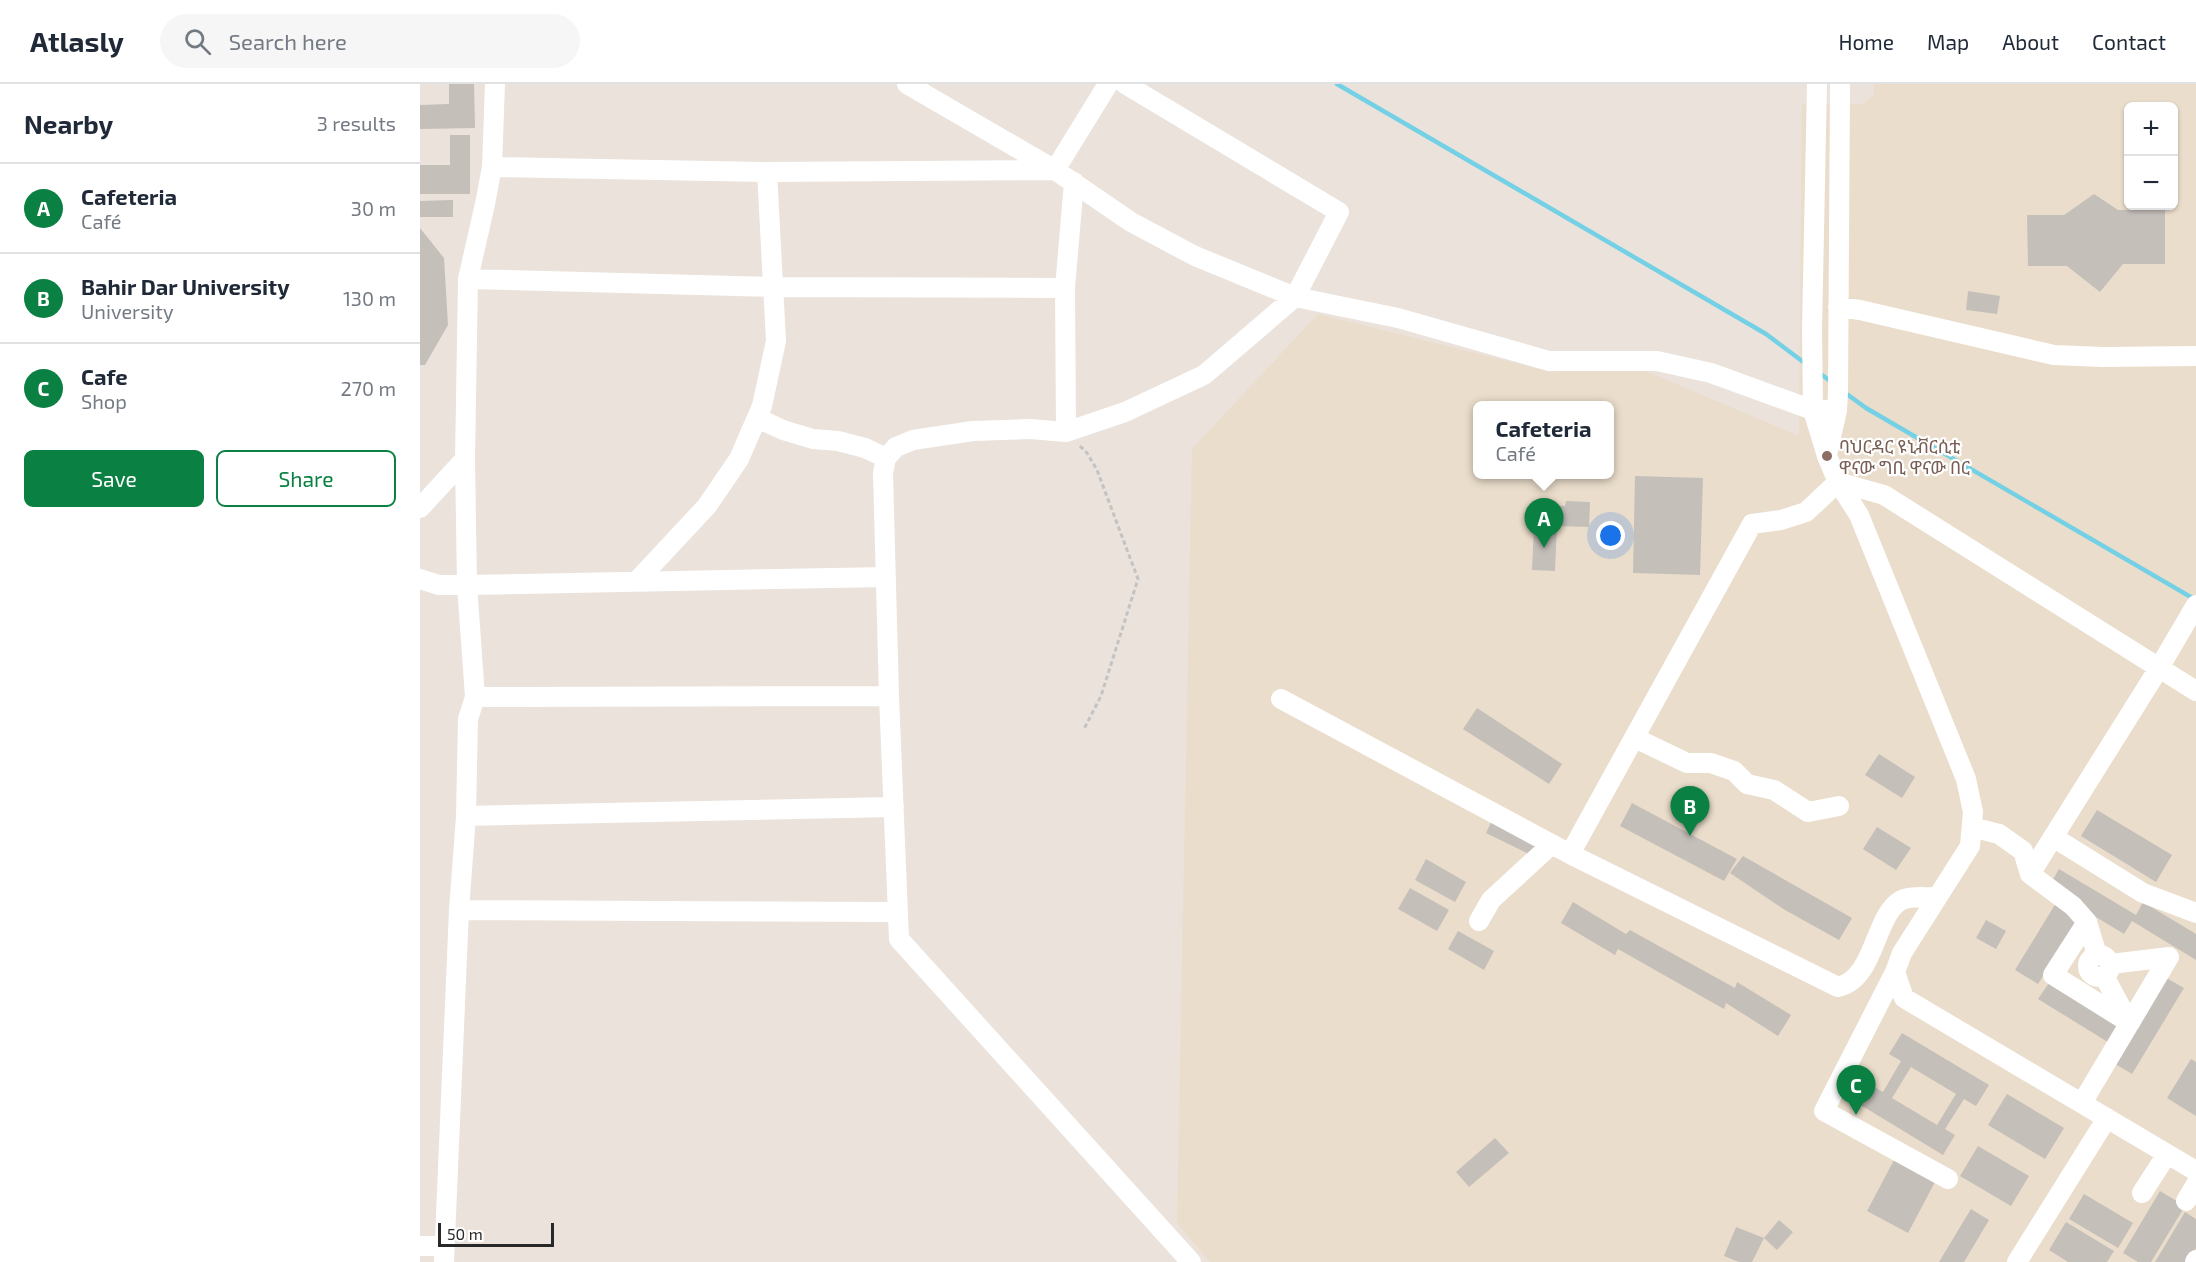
<!DOCTYPE html>
<html lang="en">
<head>
<meta charset="utf-8">
<style>
  body { margin:0; font-family:"Exo 2","Noto Sans Ethiopic",sans-serif; background:#f6f6f7; color:#1f2937 }
  .controls { position:absolute; right:18px; top:18px; display:grid; overflow:hidden; border-radius:9px; box-shadow:0 2px 4px #0004 }
  .controls button { width:54px; height:54px; display:grid; place-items:center; padding:0; border:0; border-bottom:2px solid #e0e1e3; background:#fff; color:#1f2937; font:30px sans-serif }
  .scale { position:absolute; left:18px; bottom:15px; width:116px; box-sizing:border-box; padding-left:6px; border:3px solid #282828; border-top:0; font-size:16px; line-height:21px; white-space:nowrap; color:#282828; -webkit-text-stroke:4px #fff; paint-order:stroke }
  .you { position:absolute; left:1191px; top:452px; width:21px; height:21px; margin:-15px; border:4px solid #fff; border-radius:50%; background:#1a73e8; box-shadow:0 0 0 9px #1a73e833 }
  .badge { display:grid; place-items:center; width:39px; height:39px; border-radius:50%; background:#0b8043; color:#fff; font-size:20px; font-weight:700 }
  .pin { position:absolute; translate:-50% -50px; filter:drop-shadow(0 2px 3px #0008) }
  .pin::after { content:''; position:absolute; top:32px; width:21px; height:18px; background:inherit; clip-path:polygon(0 0,100% 0,50% 100%) }
  .popup { position:absolute; left:1053px; top:317px; width:141px; height:78px; box-sizing:border-box; display:grid; place-content:center; border-radius:9px; background:#fff; filter:drop-shadow(0 2px 4px #0005); font-size:20px; white-space:nowrap; color:#747a83 }
  .popup b { font-size:22px; color:#1f2937 }
  .popup::after { content:''; position:absolute; left:50%; top:100%; margin-left:-12px; border:12px solid transparent; border-top-color:#fff }
  .list { margin:0; padding:0; list-style:none }
  h2 { display:flex; justify-content:space-between; align-items:center; height:78px; margin:0; padding:0 24px; font-size:26px }
  h2 small { font-size:20px; font-weight:400; color:#747a83 }
  .list li { display:grid; grid-template-columns:39px 1fr auto; gap:18px; align-items:center; box-sizing:border-box; height:90px; padding:0 24px; border-top:2px solid #e0e1e3 }
  .list b { display:block; font-size:22px; white-space:nowrap }
  .list p { margin:0; font-size:20px; white-space:nowrap; color:#747a83 }
  .list em { font-size:20px; font-style:normal; color:#747a83 }
  .actions { display:flex; gap:12px; padding:18px 24px }
  .actions a { flex:1; padding:14px 0; border:2px solid #0b8043; border-radius:9px; text-align:center; font-size:21px; color:#0b8043 }
  .actions .main { background:#0b8043; color:#fff }
  .icon { flex:none; width:33px; height:33px; fill:none; stroke:currentColor; stroke-width:2; stroke-linecap:round; stroke-linejoin:round }
  .map { position:relative; flex:none; width:1776px; height:1178px; overflow:hidden }
  header { display:flex; align-items:center; gap:36px; box-sizing:border-box; height:84px; padding:0 30px; background:#fff; border-bottom:2px solid #e0e1e3 }
  header strong { font-size:28px }
  nav { display:flex; gap:33px; margin-inline-start:auto; font-size:21px }
  .search { width:420px; height:54px; background:#f6f6f7; display:flex; align-items:center; gap:15px; box-sizing:border-box; padding:0 21px; border-radius:33px; color:#747a83; font-size:22px }
  main { display:flex }
  aside { flex:1; background:#fff }
  .map>svg:first-child { display:block }
  .education { fill:#eaddcb; fill-rule:evenodd }
  .lines { fill:none; stroke-linecap:round; stroke-linejoin:round }
  .stream { stroke:#74d1e5; stroke-width:4.5 }
  .building { fill:#c5bfba; fill-rule:evenodd }
  .path { stroke:#c3c3c3; stroke-width:3; stroke-dasharray:4.5 3; stroke-linecap:butt }
  .minor { stroke:#fff; stroke-width:20 }
  .education-dot { fill:#8d6e63; stroke:#fff; stroke-width:2 }
  .labels { text-anchor:middle; dominant-baseline:central; stroke-width:4.5; stroke-linejoin:round; paint-order:stroke }
  .education-label { font-size:18px; fill:#785e54; stroke:#fff; text-anchor:start }
</style>
</head>
<body>
<header>
<strong>Atlasly</strong>
<div class="search"><svg class="icon" aria-label="search" viewBox="0 0 24 24"><circle cx="10" cy="10" r="6"/><path d="M15 15l6 6"/></svg>Search here</div>
<nav><a>Home</a><a>Map</a><a>About</a><a>Contact</a></nav>
</header>
<main>
<aside>
<h2>Nearby<small>3 results</small></h2>
<ul class="list">
<li><span class="badge">A</span><div><b>Cafeteria</b><p>Café</p></div><em>30 m</em></li>
<li><span class="badge">B</span><div><b>Bahir Dar University</b><p>University</p></div><em>130 m</em></li>
<li><span class="badge">C</span><div><b>Cafe</b><p>Shop</p></div><em>270 m</em></li>
</ul>
<div class="actions"><a class="main">Save</a><a>Share</a></div>
</aside>
<div class="map">
<svg width="1776" height="1178" viewBox="0 0 1776 1178">
  <rect width="100%" height="100%" fill="#eae2db"/>
  <path class="education" d="M 1454,0 L 1776,0 L 1776,1178 L 790,1178 L 757,1139 L 772,365 L 898,230 L 1131,288 L 1216,283 L 1379,352 L 1382,20 L 1443,20 L 1454,11 ZM 1708,22 L 1754,22 L 1754,122 L 1708,122 ZM 1058,322 L 1190,322 L 1190,390 L 1058,390 Z"/>
  <g class="lines">
    <path class="stream" d="M 917,0 L 1346,250 L 1386,280
      M 1398,288 L 1413,299
      M 1424,308 L 1446,324 L 1776,516"/>
  </g>
  <path class="building" d="M 29,0 L 54,0 L 55,44 L 0,45 L 0,21 L 29,20 Z
    M 30,51 L 50,51 L 50,110 L 0,110 L 0,81 L 30,81 Z
    M 1674,110 L 1698,126 L 1745,126 L 1745,180 L 1703,180 L 1680,208 L 1647,182 L 1608,182 L 1607,131 L 1644,131 Z
    M 33,116 L 33,133 L 0,133 L 0,117 Z
    M 0,144 L 24,174 L 28,241 L 5,281 L 0,281 Z
    M 1548,207 L 1580,212 L 1577,230 L 1546,226 Z
    M 1215,392 L 1283,394 L 1280,491 L 1213,489 Z
    M 1146,417 L 1170,418 L 1169,443 L 1137,442 L 1135,487 L 1112,486 L 1115,420 L 1145,422 Z
    M 1057,624 L 1142,680 L 1129,700 L 1043,645 Z
    M 1459,670 L 1495,693 L 1482,714 L 1445,691 Z
    M 1212,719 L 1317,775 L 1304,797 L 1200,742 Z
    M 1677,726 L 1752,771 L 1736,798 L 1661,752 Z
    M 1072,736 L 1119,759 L 1113,772 L 1066,749 Z
    M 1457,743 L 1491,764 L 1476,786 L 1443,765 Z
    M 1323,772 L 1432,834 L 1419,856 L 1365,826 L 1310,789 Z
    M 1006,775 L 1046,798 L 1035,818 L 995,796 Z
    M 1639,785 L 1716,831 L 1723,818 L 1776,850 L 1776,876 L 1712,837 L 1704,850 L 1628,804 Z
    M 990,804 L 1029,826 L 1017,847 L 978,825 Z
    M 1153,818 L 1206,850 L 1210,846 L 1315,904 L 1317,898 L 1371,931 L 1358,952 L 1306,919 L 1304,925 L 1198,865 L 1195,871 L 1141,839 Z
    M 1636,819 L 1660,834 L 1618,900 L 1595,886 Z
    M 1566,836 L 1586,847 L 1576,865 L 1556,854 Z
    M 1038,847 L 1074,867 L 1064,886 L 1028,865 Z
    M 1743,892 L 1764,904 L 1712,990 L 1692,978 Z
    M 1631,896 L 1703,940 L 1691,960 L 1618,915 Z
    M 1482,949 L 1569,1001 L 1556,1022 L 1544,1015 L 1525,1045 L 1535,1051 L 1523,1071 L 1439,1020 L 1451,1001 L 1463,1008 L 1481,977 L 1469,970 ZM 1491,983 L 1536,1010 L 1517,1041 L 1472,1014 Z
    M 1771,975 L 1776,978 L 1776,1032 L 1747,1014 Z
    M 1587,1010 L 1644,1044 L 1625,1075 L 1568,1041 Z
    M 1075,1054 L 1089,1069 L 1049,1103 L 1036,1088 Z
    M 1558,1062 L 1609,1092 L 1591,1122 L 1540,1092 Z
    M 1474,1076 L 1515,1098 L 1488,1149 L 1447,1127 Z
    M 1740,1107 L 1765,1122 L 1731,1178 L 1718,1178 L 1703,1169 Z
    M 1664,1110 L 1713,1139 L 1698,1164 L 1649,1135 Z
    M 1551,1125 L 1569,1136 L 1544,1178 L 1519,1178 Z
    M 1765,1128 L 1776,1135 L 1776,1164 L 1768,1178 L 1735,1178 Z
    M 1359,1136 L 1373,1148 L 1357,1166 L 1344,1154 Z
    M 1646,1138 L 1694,1167 L 1687,1178 L 1648,1178 L 1629,1166 Z
    M 1316,1143 L 1344,1154 L 1332,1178 L 1319,1178 L 1304,1172 Z"/>
  <g class="lines">
    <path class="path" d="M 660,362 L 667,369 L 677,386 L 718,495 L 681,612 L 664,645"/>
    <path class="minor" d="M 487,0 L 635,86 L 711,138 L 775,172 L 875,213 L 978,234 L 1129,277 L 1237,277 L 1291,289 L 1393,326 L 1417,326
      M 705,0 L 919,128 L 875,213 L 784,291 L 705,328 L 646,348 L 610,345 L 553,347 L 493,356 L 476,363 L 466,374 L 463,389 L 469,612 L 479,855 L 771,1178
      M 1397,0 L 1392,246 L 1393,326 L 1407,372 L 1418,398 L 1439,431 L 1546,695 L 1553,728 L 1550,762 L 1482,869 L 1475,888 L 1484,914 L 1776,1087
      M 72,83 L 347,88 L 635,86 L 688,0
      M 48,195 L 353,203 L 645,204
      M 1418,223 L 1440,226 L 1634,271 L 1683,273 L 1776,272
      M 337,334 L 363,346 L 393,355 L 418,357 L 445,364 L 466,374
      M 646,348 L 645,204 L 654,98
      M 1407,371 L 1417,326 L 1418,309 L 1420,0
      M 1418,398 L 1464,411 L 1776,607
      M 0,424 L 45,375
      M 0,495 L 19,501 L 47,501 L 466,493
      M 216,498 L 287,422 L 319,375 L 342,322 L 356,257 L 347,88
      M 55,613 L 469,612
      M 861,615 L 1150,770 L 1418,903 C 1455,895 1454,833 1480,817 C 1489,811 1506,814 1517,813
      M 1215,654 L 1267,679 L 1291,679 L 1314,687 L 1327,700 L 1354,706 L 1388,728 L 1419,722
      M 46,732 L 474,723
      M 1552,743 L 1579,750 L 1603,767 L 1610,790 L 1653,822 L 1667,838 L 1677,871
      M 1633,753 L 1723,809 L 1776,829
      M 1150,770 L 1332,440 L 1361,436 L 1386,428 L 1418,398
      M 1610,790 L 1739,584 L 1776,521
      M 39,826 L 478,828
      M 1059,837 L 1071,816 L 1132,760
      M 1667,838 L 1633,891 L 1710,939
      M1668 882a11 11 0 1 1 22 0a11 11 0 1 1-22 0Z
      M 1475,888 L 1404,1027 L 1528,1095
      M 1684,892 L 1709,938
      M 1662,1019 L 1749,873 L 1691,880
      M 1722,1109 L 1747,1070
      M 1766,1117 L 1776,1100
      M 0,1162 L 25,1162
      M 24,1178 L 39,826 L 46,732 L 48,635 L 55,613 L 47,501 L 45,375 L 48,195 L 65,120 L 72,83 L 75,0
      M 1597,1178 L 1687,1034
      M 1775,1178 L 1776,1176"/>
  </g>
  <circle class="education-dot" cx="1407" cy="372" r="6"/>
  <g class="labels">
    <g class="education-label">
      <text x="1419" y="362">ባህርዳር ዩኒቭርሲቲ<tspan x="1419" dy="21">ዋናው ግቢ ዋናው በር</tspan></text>
    </g>
  </g>
</svg>
<div class="controls">
<button>+</button>
<button>−</button>
</div>
<div class="scale">50 m</div>
<div class="you"></div>
<div class="pin badge" style="left:1124px;top:464px">A</div>
<div class="popup"><b>Cafeteria</b>Café</div>
<div class="pin badge" style="left:1270px;top:752px">B</div>
<div class="pin badge" style="left:1436px;top:1031px">C</div>
</div>
</main>
</body>
</html>
